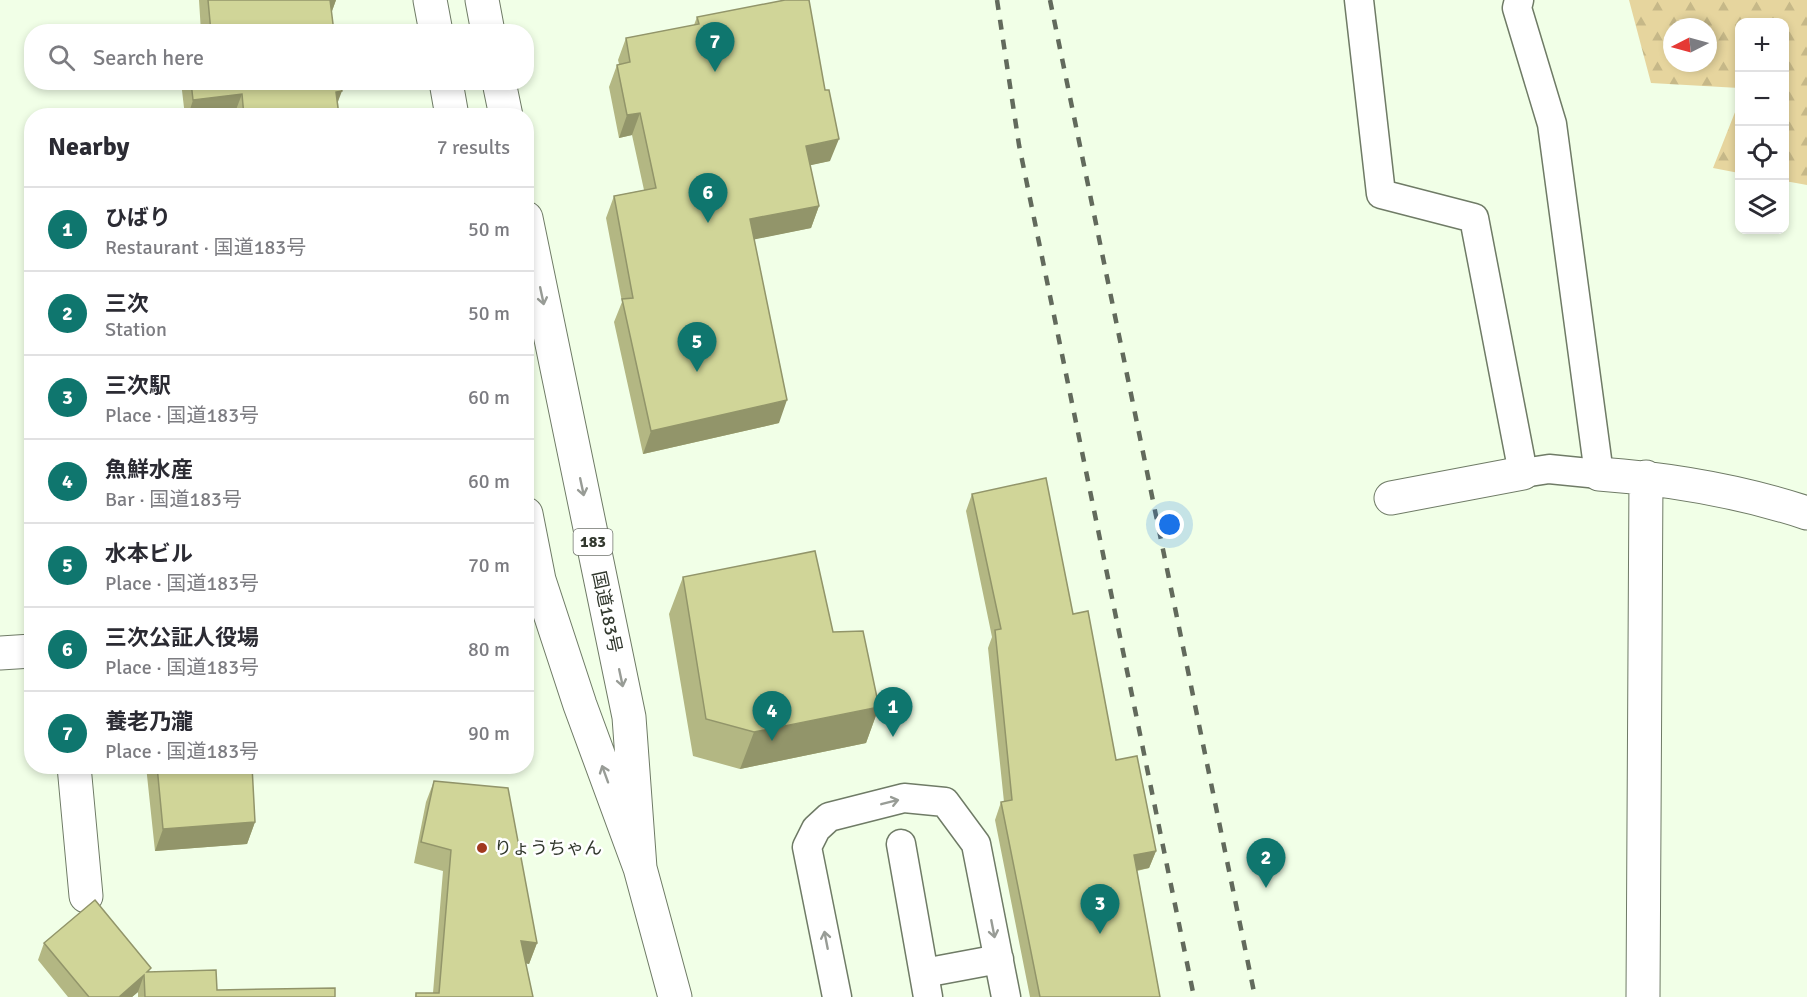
<!DOCTYPE html>
<html lang="en">
<head>
<meta charset="utf-8">
<style>
  body { margin:0; font-family:Signika,"Noto Sans JP",sans-serif; background:#f2f2f3; color:#2b2b33 }
  .controls { position:absolute; right:18px; top:18px; display:grid; overflow:hidden; border-radius:12px; box-shadow:0 3px 9px #0003 }
  .controls button { width:54px; height:54px; display:grid; place-items:center; padding:0; border:0; border-bottom:2px solid #e1e1e2; background:#fff; color:#2b2b33; font:30px sans-serif }
  .compass { position:absolute; left:1663px; top:18px; width:54px; height:54px; border-radius:50%; background:#fff; box-shadow:0 3px 9px #0003; rotate:264deg }
  .you { position:absolute; left:1170px; top:525px; width:21px; height:21px; margin:-15px; border:4px solid #fff; border-radius:50%; background:#1a73e8; box-shadow:0 0 0 9px #1a73e833 }
  .badge { display:grid; place-items:center; width:39px; height:39px; border-radius:50%; background:#0f766e; color:#fff; font-size:20px; font-weight:700 }
  .pin { position:absolute; translate:-50% -50px; filter:drop-shadow(0 2px 3px #0008) }
  .pin::after { content:''; position:absolute; top:32px; width:21px; height:18px; background:inherit; clip-path:polygon(0 0,100% 0,50% 100%) }
  .list { margin:0; padding:0; list-style:none }
  h2 { display:flex; justify-content:space-between; align-items:center; height:78px; margin:0; padding:0 24px; font-size:26px }
  h2 small { font-size:20px; font-weight:400; color:#7c7c81 }
  .list li { display:grid; grid-template-columns:39px 1fr auto; gap:18px; align-items:center; box-sizing:border-box; height:84px; padding:0 24px; border-top:2px solid #e1e1e2 }
  .list b { display:block; font-size:22px; white-space:nowrap }
  .list p { margin:0; font-size:20px; white-space:nowrap; color:#7c7c81 }
  .list em { font-size:20px; font-style:normal; color:#7c7c81 }
  .icon { flex:none; width:33px; height:33px; fill:none; stroke:currentColor; stroke-width:2; stroke-linecap:round; stroke-linejoin:round }
  .map { position:relative; flex:none; width:1807px; height:997px; overflow:hidden }
  .search { position:absolute; background:#fff; box-shadow:0 3px 9px #0003; left:24px; top:24px; width:510px; height:66px; display:flex; align-items:center; gap:15px; box-sizing:border-box; padding:0 21px; border-radius:24px; color:#7c7c81; font-size:22px }
  .panel { position:absolute; background:#fff; box-shadow:0 3px 9px #0003; left:24px; top:108px; width:510px; height:666px; border-radius:24px }
  .map>svg:first-child { display:block }
  .forest { fill:url(#forest-firs); fill-rule:evenodd }
  .lines { fill:none; stroke-linecap:round; stroke-linejoin:round }
  .lane-casing { stroke:#6f7b66; stroke-width:31 }
  .street-casing { stroke:#6f7b66; stroke-width:35 }
  .highway-casing { stroke:#6f7b66; stroke-width:35 }
  .lane { stroke:#fff; stroke-width:28 }
  .street { stroke:#fff; stroke-width:33 }
  .highway { stroke:#fff; stroke-width:33 }
  .rail { stroke:#626a5c; stroke-width:4.5; stroke-dasharray:10 10; stroke-linecap:butt }
  .wall { fill:#b3b783 }
  .shaded-wall { fill:#92956a }
  .building { fill:#d0d598; stroke:#92956a; stroke-width:1.5 }
  .oneway { stroke:#989c96 }
  .poi-dot { fill:#a1391f; stroke:#fff; stroke-width:2 }
  .labels { text-anchor:middle; dominant-baseline:central; stroke-width:5; stroke-linejoin:round; paint-order:stroke }
  .shield { fill:#fff; stroke:#70746d; stroke-width:1.5 }
  .shield-label { font-size:16px; font-weight:bold; fill:#32382e }
  .street-label { font-size:18px; fill:#32382e; stroke:#fff }
  .poi-label { font-size:18px; fill:#32382e; stroke:#fff; text-anchor:start }
</style>
</head>
<body>
<div class="map">
<svg width="1807" height="997" viewBox="0 0 1807 997">
  <defs>
    <pattern id="forest-firs" width="22" height="20" patternUnits="userSpaceOnUse" patternTransform="scale(1.5)"><rect width="22" height="20" fill="#e6d59e"/><path d="M5 1l3.5 6h-7zM16 11l3.5 6h-7z" fill="#c6b888"/></pattern>
  </defs>
  <rect width="100%" height="100%" fill="#f1ffe7"/>
  <path class="forest" d="M 1629,0 L 1807,0 L 1807,185 L 1785,181 L 1784,22 L 1740,22 L 1739,88 L 1651,83 ZM 1672,27 L 1708,27 L 1708,63 L 1672,63 Z
    M 1739,102 L 1739,173 L 1713,168 Z"/>
  <g class="lines">
    <defs>
      <path id="lane" d="M 1359,0 L 1381,194 L 1474,218 L 1523,473 L 1549,469 L 1599,474 L 1552,124 L 1517,8 L 1519,0
        M 901,844 L 928,997
        M 924,973 L 999,959
        M 837,997 L 807,847 L 816,829 L 829,817 L 904,798 L 945,802 L 976,844 L 1006,997"/>
      <path id="street" d="M 1599,474 C 1669,479 1740,491 1807,513
        M 1391,498 L 1523,473
        M 0,653 L 32,651
        M 74,766 L 86,896
        M 1643,997 L 1646,477"/>
      <path id="highway" d="M 430,0 L 436,32
        M 482,0 L 488,32
        M 446,82 L 452,116
        M 499,82 L 506,116
        M 526,218 L 629,717 L 640,868
        M 526,514 L 539,580 L 580,705 L 640,868 L 675,997"/>
    </defs>
    <use href="#lane" class="lane-casing"/>
    <use href="#street" class="street-casing"/>
    <use href="#highway" class="highway-casing"/>
    <use href="#lane" class="lane"/>
    <use href="#street" class="street"/>
    <use href="#highway" class="highway"/>
    <path class="rail" d="M 997,0 L 1019,145 L 1194,997
      M 1050,0 L 1255,997"/>
  </g>
  <path class="wall" d="M 199,0 L 336,0 L 332,11 L 331,11 L 334,32 L 201,32 Z
    M 697,17 L 830,161 L 810,165 L 819,206 L 811,228 L 754,239 L 779,423 L 643,454 L 614,322 L 622,302 L 606,218 L 614,196 L 644,190 L 632,135 L 619,138 L 609,87 L 617,65 L 619,64 L 618,60 L 626,38 L 694,25 Z
    M 181,82 L 340,82 L 338,102 L 339,116 L 185,116 Z
    M 972,494 L 1073,614 L 1116,760 L 1156,851 L 1149,868 L 1137,871 L 1160,997 L 1030,997 L 995,820 L 1001,802 L 1004,802 L 988,648 L 992,637 L 966,511 Z
    M 683,577 L 833,632 L 879,707 L 866,743 L 740,769 L 693,756 L 669,614 Z
    M 146,766 L 252,766 L 255,822 L 247,844 L 155,851 Z
    M 434,781 L 537,943 L 529,964 L 526,963 L 533,997 L 415,997 L 416,993 L 433,993 L 443,871 L 414,863 L 426,802 Z
    M 44,943 L 217,990 L 335,997 L 138,997 L 138,992 L 132,997 L 68,997 L 38,960 Z"/>
  <path class="shaded-wall" d="M 325,0 L 336,0 L 332,11 L 321,12 Z
    M 342,91 L 334,112 L 336,92 Z
    M 242,94 L 234,115 L 188,116 L 193,100 Z
    M 640,113 L 632,135 L 619,138 L 627,115 Z
    M 839,139 L 830,161 L 798,168 L 806,146 Z
    M 819,206 L 811,228 L 742,242 L 750,219 Z
    M 787,400 L 779,423 L 643,454 L 651,431 Z
    M 879,707 L 866,743 L 740,769 L 754,732 Z
    M 255,822 L 247,844 L 155,851 L 163,829 Z
    M 1156,851 L 1149,868 L 1128,872 L 1134,855 Z
    M 521,941 L 537,943 L 529,964 L 513,961 Z
    M 144,975 L 138,992 L 132,997 L 119,997 Z"/>
  <path class="building" d="M 208,0 L 330,0 L 334,32 L 211,32 Z
    M 785,0 L 809,0 L 825,90 L 829,90 L 839,139 L 806,146 L 819,206 L 750,219 L 787,400 L 651,431 L 622,299 L 633,298 L 614,196 L 656,188 L 640,113 L 627,115 L 617,65 L 630,62 L 626,38 L 699,24 L 697,17 Z
    M 191,82 L 340,82 L 342,91 L 336,92 L 339,116 L 244,116 L 242,94 L 193,100 Z
    M 1046,478 L 1073,614 L 1088,611 L 1116,760 L 1137,756 L 1156,851 L 1134,855 L 1160,997 L 1040,997 L 1001,802 L 1012,800 L 995,630 L 1001,629 L 972,494 Z
    M 815,551 L 833,632 L 863,631 L 879,707 L 754,732 L 706,719 L 683,577 Z
    M 157,766 L 252,766 L 255,822 L 163,829 Z
    M 434,781 L 508,788 L 537,943 L 521,941 L 533,997 L 416,997 L 416,993 L 439,993 L 451,850 L 421,842 Z
    M 95,900 L 151,968 L 147,972 L 216,970 L 217,990 L 335,988 L 335,997 L 145,997 L 144,975 L 119,997 L 89,997 L 44,943 Z"/>
  <defs><path id="oneway-shaft" d="M-6 0H5M1.5-3L5.5 0L1.5 3" fill="none" stroke-width="1.6" stroke-linecap="round" stroke-linejoin="round" transform="scale(1.5)"/></defs>
  <g class="oneway">
    <use href="#oneway-shaft" transform="translate(542 296) rotate(78)"/>
    <use href="#oneway-shaft" transform="translate(582 487) rotate(78)"/>
    <use href="#oneway-shaft" transform="translate(621 678) rotate(78)"/>
    <use href="#oneway-shaft" transform="translate(605 774) rotate(-110)"/>
    <use href="#oneway-shaft" transform="translate(890 802) rotate(-14)"/>
    <use href="#oneway-shaft" transform="translate(993 929) rotate(79)"/>
    <use href="#oneway-shaft" transform="translate(826 940) rotate(-101)"/>
  </g>
  <circle class="poi-dot" cx="482" cy="848" r="6"/>
  <g class="labels">
    <rect class="shield" x="573.5" y="529" width="39" height="26" rx="4.5"/>
    <g class="shield-label">
      <text x="593" y="542">183</text>
    </g>
    <g class="street-label">
      <text transform="translate(607 612) rotate(78)">国道183号</text>
    </g>
    <g class="poi-label">
      <text x="494" y="848">りょうちゃん</text>
    </g>
  </g>
</svg>
<div class="controls">
<button>+</button>
<button>−</button>
<button><svg class="icon" aria-label="locate" viewBox="0 0 24 24"><circle cx="12" cy="12" r="6"/><path d="M12 2v4M12 18v4M2 12h4M18 12h4"/></svg></button>
<button><svg class="icon" aria-label="layers" viewBox="0 0 24 24"><path d="M12 4l9 5-9 5-9-5zM3 14l9 5 9-5"/></svg></button>
</div>
<svg class="compass" viewBox="-18 -18 36 36"><path d="M0-13l5 13h-10z" fill="#e53935"/><path d="M0 13l5-13h-10z" fill="#7c7c81"/></svg>
<div class="you"></div>
<div class="pin badge" style="left:893px;top:737px">1</div>
<div class="pin badge" style="left:1266px;top:888px">2</div>
<div class="pin badge" style="left:1100px;top:934px">3</div>
<div class="pin badge" style="left:772px;top:741px">4</div>
<div class="pin badge" style="left:697px;top:372px">5</div>
<div class="pin badge" style="left:708px;top:223px">6</div>
<div class="pin badge" style="left:715px;top:72px">7</div>
<div class="search"><svg class="icon" aria-label="search" viewBox="0 0 24 24"><circle cx="10" cy="10" r="6"/><path d="M15 15l6 6"/></svg>Search here</div>
<section class="panel">
<h2>Nearby<small>7 results</small></h2>
<ul class="list">
<li><span class="badge">1</span><div><b>ひばり</b><p>Restaurant · 国道183号</p></div><em>50 m</em></li>
<li><span class="badge">2</span><div><b>三次</b><p>Station</p></div><em>50 m</em></li>
<li><span class="badge">3</span><div><b>三次駅</b><p>Place · 国道183号</p></div><em>60 m</em></li>
<li><span class="badge">4</span><div><b>魚鮮水産</b><p>Bar · 国道183号</p></div><em>60 m</em></li>
<li><span class="badge">5</span><div><b>水本ビル</b><p>Place · 国道183号</p></div><em>70 m</em></li>
<li><span class="badge">6</span><div><b>三次公証人役場</b><p>Place · 国道183号</p></div><em>80 m</em></li>
<li><span class="badge">7</span><div><b>養老乃瀧</b><p>Place · 国道183号</p></div><em>90 m</em></li>
</ul>
</section>
</div>
</body>
</html>
